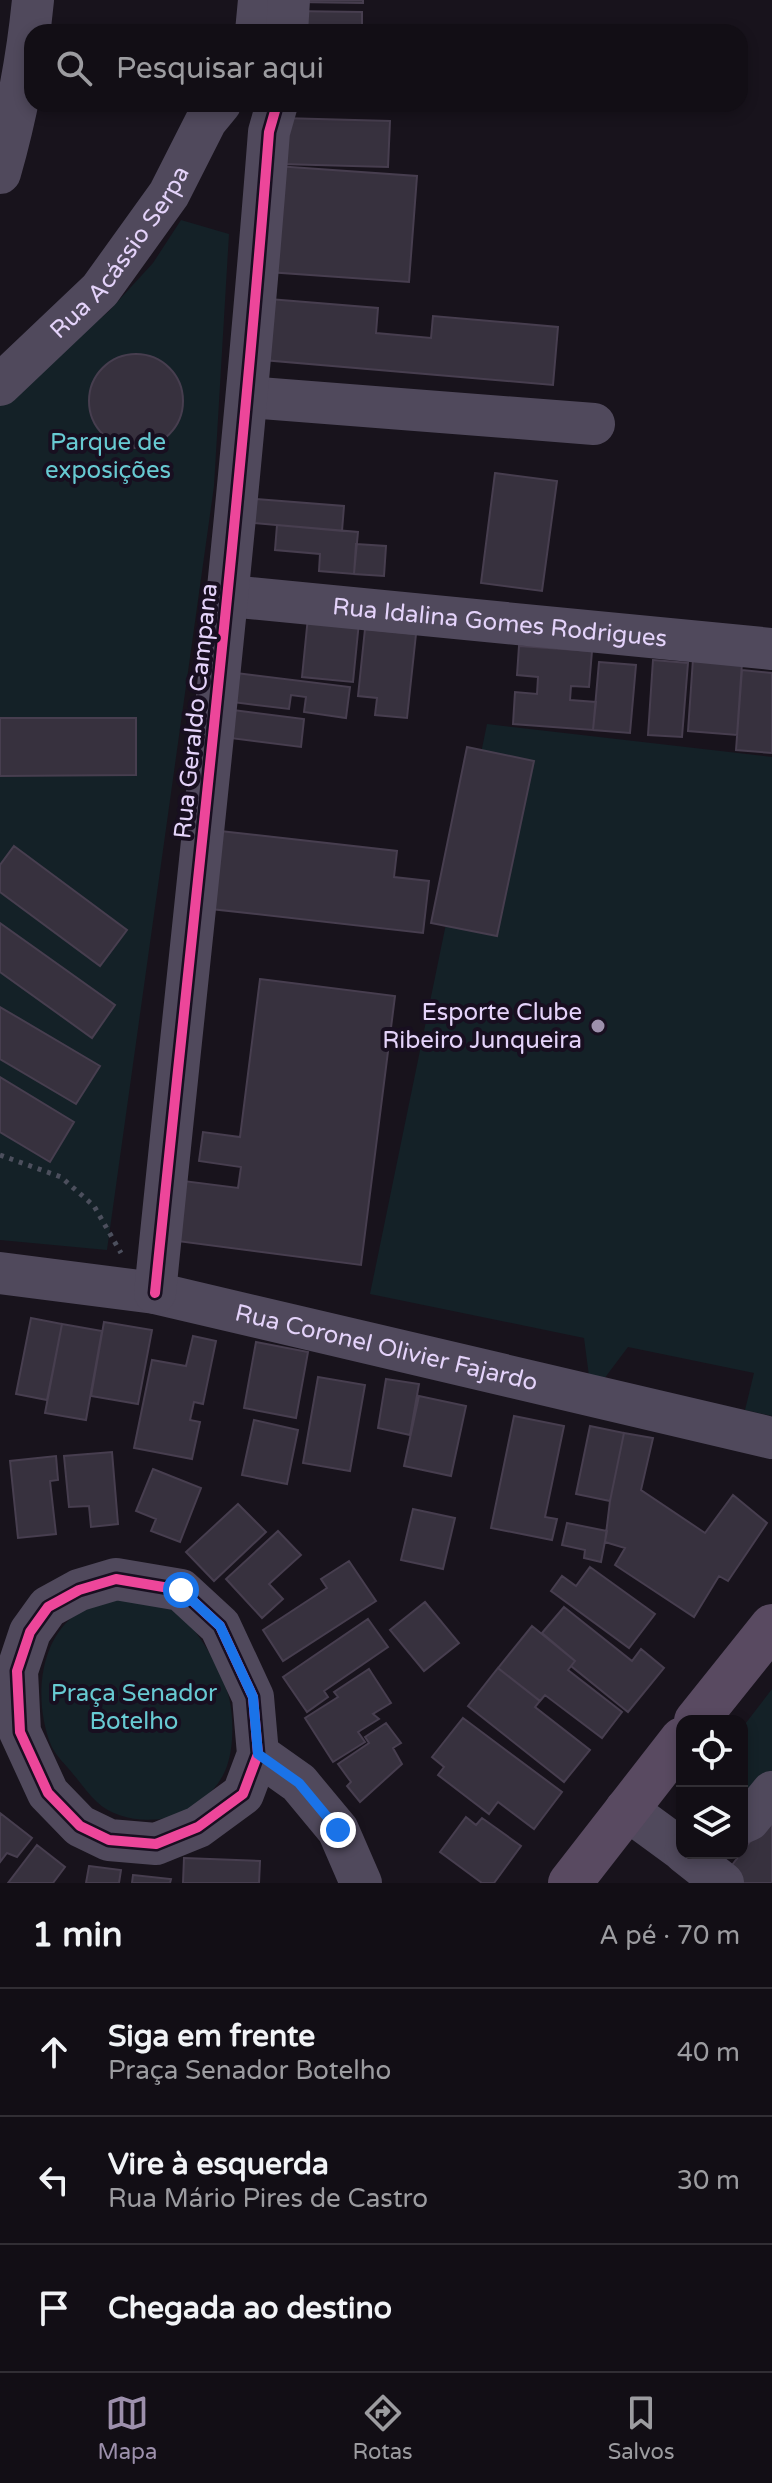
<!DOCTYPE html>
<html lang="pt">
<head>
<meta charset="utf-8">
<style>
  body { margin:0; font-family:"Varela Round",sans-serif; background:#1f1c22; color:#f1f3f6 }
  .controls { position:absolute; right:24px; bottom:24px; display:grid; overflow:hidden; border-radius:16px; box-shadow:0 4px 12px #0003 }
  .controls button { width:72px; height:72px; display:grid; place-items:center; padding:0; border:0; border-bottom:2px solid #312e34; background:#120e15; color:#f1f3f6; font:40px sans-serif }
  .stop { position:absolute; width:24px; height:24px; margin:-18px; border:6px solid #1a73e8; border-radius:50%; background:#fff }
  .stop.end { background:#1a73e8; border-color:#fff; box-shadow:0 2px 8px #0008 }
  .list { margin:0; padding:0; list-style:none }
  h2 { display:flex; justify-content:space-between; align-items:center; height:104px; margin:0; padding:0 32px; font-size:34px }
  h2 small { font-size:26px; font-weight:400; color:#9c9ca0 }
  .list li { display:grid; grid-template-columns:52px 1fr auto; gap:24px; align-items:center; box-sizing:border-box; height:128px; padding:0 32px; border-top:2px solid #312e34 }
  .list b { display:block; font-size:30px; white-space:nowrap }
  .list p { margin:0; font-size:26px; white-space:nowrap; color:#9c9ca0 }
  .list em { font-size:26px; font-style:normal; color:#9c9ca0 }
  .icon { flex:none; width:44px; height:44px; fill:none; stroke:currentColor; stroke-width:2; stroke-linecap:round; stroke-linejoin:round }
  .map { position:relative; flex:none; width:772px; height:1883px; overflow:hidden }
  .search { position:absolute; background:#120e15; box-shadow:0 4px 12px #0003; left:24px; right:24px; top:24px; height:88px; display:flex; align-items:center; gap:20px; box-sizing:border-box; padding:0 28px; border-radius:24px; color:#9c9ca0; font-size:30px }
  .sheet { height:488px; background:#120e15 }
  nav { display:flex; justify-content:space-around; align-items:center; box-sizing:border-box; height:112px; border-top:2px solid #312e34; background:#120e15; font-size:22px; color:#9c9ca0 }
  nav a { display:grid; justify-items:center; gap:4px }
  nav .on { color:#9d90ac }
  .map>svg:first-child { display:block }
  .green { fill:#142127 }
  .building { fill:#37313e; stroke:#473e4f; stroke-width:2 }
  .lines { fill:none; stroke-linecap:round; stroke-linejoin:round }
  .path { stroke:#4c4f5d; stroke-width:5; stroke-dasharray:4 6; stroke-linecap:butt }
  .minor { stroke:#50495c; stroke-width:42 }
  .major { stroke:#594a61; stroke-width:44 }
  .cycleway-casing { stroke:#180f20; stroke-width:15 }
  .cycleway { stroke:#ed469a; stroke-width:10 }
  .route { stroke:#1a73e8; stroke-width:10 }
  .poi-dot { fill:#9d90ac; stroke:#180f20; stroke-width:3 }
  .labels { text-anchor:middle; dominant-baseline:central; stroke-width:8; stroke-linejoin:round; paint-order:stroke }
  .street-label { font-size:24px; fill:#e4d3fa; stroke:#180f20 }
  .park-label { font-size:24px; fill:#67cad2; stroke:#180f20 }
  .poi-label { font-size:24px; fill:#e4d3fa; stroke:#180f20; text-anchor:end }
</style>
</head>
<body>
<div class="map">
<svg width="772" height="1883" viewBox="0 0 772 1883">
  <rect width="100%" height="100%" fill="#18131c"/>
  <path class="green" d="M 181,220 L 229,234 L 214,486 L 107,1250 L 0,1240 L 0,402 L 108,312 L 153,263 Z
    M 487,724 L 772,757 L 772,1416 L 745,1410 L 754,1373 L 628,1347 L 604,1379 L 589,1376 L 584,1338 L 370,1294 Z
    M 112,1598 C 129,1600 152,1600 167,1606 C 192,1617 221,1668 228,1694 C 234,1714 234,1747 227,1766 C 220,1786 205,1799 188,1810 C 163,1825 118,1823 97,1802 C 88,1794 81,1783 73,1774 C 66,1765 55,1755 51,1745 C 36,1708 37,1655 65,1624 C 78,1610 95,1604 112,1598 Z
    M 772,1689 L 772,1774 L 742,1810 L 742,1728 Z"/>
  <path class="building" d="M 297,0 L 363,0 L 363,3 L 297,2 Z
    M 292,11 L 362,12 L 362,32 L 292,32 Z
    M 291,104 L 386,104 L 386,106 Z
    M 282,118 L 390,121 L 388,167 L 281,164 Z
    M 276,166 L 417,176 L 409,282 L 268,272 Z
    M 269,299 L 378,308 L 376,333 L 431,338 L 433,316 L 558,327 L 553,385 L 263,360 Z
    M89 401a47 47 0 1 1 94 0a47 47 0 1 1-94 0Z
    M 495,473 L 557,481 L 542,591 L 481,583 Z
    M 256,499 L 344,506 L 342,531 L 254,523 Z
    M 277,525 L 358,532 L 354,574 L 319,571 L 320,554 L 275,550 Z
    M 356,544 L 386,546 L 384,576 L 354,574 Z
    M 308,617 L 359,622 L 353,682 L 302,677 Z
    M 365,629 L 416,634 L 407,718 L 375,715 L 377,698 L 358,696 Z
    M 519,646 L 592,651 L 589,687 L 571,686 L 570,700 L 596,702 L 593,730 L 513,724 L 515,692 L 537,694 L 538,677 L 517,675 Z
    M 693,659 L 742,663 L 737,735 L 688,731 Z
    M 653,660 L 688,663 L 682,737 L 648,735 Z
    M 599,662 L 636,665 L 630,733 L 593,730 Z
    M 742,670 L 772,673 L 772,753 L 736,750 Z
    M 236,673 L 350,687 L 346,718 L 304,712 L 306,697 L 291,695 L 289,709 L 232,702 Z
    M 233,710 L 304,719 L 301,747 L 230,738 Z
    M 0,718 L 136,718 L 136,775 L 0,776 Z
    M 467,747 L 534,761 L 497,936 L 431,923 Z
    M 220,831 L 397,851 L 394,877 L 429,881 L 423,933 L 211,909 Z
    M 14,846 L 127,930 L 100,966 L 0,892 L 0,865 Z
    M 0,923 L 115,1005 L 92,1038 L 0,972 Z
    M 260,979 L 395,996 L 361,1265 L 177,1241 L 184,1181 L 238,1188 L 241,1167 L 199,1161 L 203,1132 L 240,1137 Z
    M 0,1007 L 100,1066 L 76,1104 L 0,1059 Z
    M 0,1077 L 74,1122 L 50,1162 L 0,1132 Z
    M 31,1318 L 62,1324 L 47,1400 L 16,1394 Z
    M 104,1322 L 152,1330 L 138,1404 L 91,1396 Z
    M 62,1324 L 102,1331 L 86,1420 L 45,1413 Z
    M 193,1336 L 216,1341 L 203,1404 L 194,1402 L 190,1420 L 200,1422 L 192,1459 L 134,1448 L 152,1360 L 186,1366 Z
    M 256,1342 L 308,1352 L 296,1418 L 244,1408 Z
    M 318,1377 L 365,1385 L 350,1471 L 303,1463 Z
    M 386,1379 L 419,1384 L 410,1435 L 378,1428 Z
    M 419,1396 L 466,1406 L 451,1476 L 404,1466 Z
    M 514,1416 L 564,1426 L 545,1517 L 557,1519 L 552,1540 L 491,1528 Z
    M 254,1420 L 298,1430 L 287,1484 L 242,1475 Z
    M 590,1426 L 624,1433 L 610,1501 L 576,1494 Z
    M 624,1433 L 653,1438 L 641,1490 L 705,1533 L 733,1495 L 767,1523 L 728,1581 L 719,1576 L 694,1617 L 615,1565 L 625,1548 L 605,1542 L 610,1501 Z
    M 112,1452 L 118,1524 L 91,1527 L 89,1506 L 69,1507 L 64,1456 Z
    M 56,1456 L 58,1480 L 50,1481 L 56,1534 L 18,1538 L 10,1461 Z
    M 153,1469 L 201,1488 L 180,1542 L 151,1531 L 156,1519 L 136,1511 Z
    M 238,1504 L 266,1532 L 214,1581 L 186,1552 Z
    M 413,1509 L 455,1518 L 443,1569 L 401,1560 Z
    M 567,1523 L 607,1531 L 601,1562 L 584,1558 L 585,1550 L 562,1545 Z
    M 278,1531 L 301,1555 L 269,1584 L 283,1599 L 262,1618 L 226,1579 Z
    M 349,1561 L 376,1601 L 283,1661 L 263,1630 L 327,1588 L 321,1579 Z
    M 590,1567 L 655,1614 L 629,1648 L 551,1591 L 562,1576 L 576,1586 Z
    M 425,1602 L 459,1643 L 424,1671 L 390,1630 Z
    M 564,1607 L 632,1661 L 641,1649 L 664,1668 L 628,1712 L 571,1666 L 575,1661 L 542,1633 Z
    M 368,1619 L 388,1647 L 324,1691 L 328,1697 L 307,1712 L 283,1677 Z
    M 532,1626 L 575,1661 L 568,1670 L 622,1712 L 602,1738 L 545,1695 L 540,1701 L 498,1668 Z
    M 498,1668 L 540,1701 L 535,1707 L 590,1750 L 564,1782 L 468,1706 Z
    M 369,1669 L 391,1703 L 373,1714 L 379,1719 L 358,1732 L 365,1742 L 333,1762 L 305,1718 L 338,1697 L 334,1692 Z
    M 463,1718 L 562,1792 L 534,1829 L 498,1802 L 489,1814 L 438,1775 L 444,1767 L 432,1757 Z
    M 386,1723 L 401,1743 L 393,1748 L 402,1764 L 360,1802 L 347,1786 L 351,1782 L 338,1764 L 369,1743 L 365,1737 Z
    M 0,1813 L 32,1838 L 17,1857 L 7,1853 L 0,1862 Z
    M 772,1813 L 772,1883 L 728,1883 L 722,1878 Z
    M 466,1817 L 476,1825 L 482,1818 L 521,1846 L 494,1883 L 482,1883 L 440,1852 Z
    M 37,1845 L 65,1867 L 53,1883 L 8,1883 Z
    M 184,1858 L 260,1861 L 259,1883 L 183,1883 Z
    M 89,1866 L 121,1870 L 119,1883 L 86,1883 Z
    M 133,1875 L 171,1879 L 170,1883 L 132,1883 Z"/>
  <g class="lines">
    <path class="path" d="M 0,1155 L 61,1177 L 94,1206 L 121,1253"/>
    <g class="minor">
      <path d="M 256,32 L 259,0"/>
      <path d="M 287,32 L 289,0"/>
      <path d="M 0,173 C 17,114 27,61 33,0"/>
      <path id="s1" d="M 0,385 L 100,290 L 169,194 L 206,121 L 220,104"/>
      <path d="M 248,397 L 594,424"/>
      <path id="s2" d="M 229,596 L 772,649"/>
      <path id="s3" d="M 0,1273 L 155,1293 L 772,1438"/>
      <path d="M 155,1293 C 194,906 239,520 269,132 L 277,104"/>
      <path d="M 116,1579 L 181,1590 L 220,1626 L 253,1697 L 258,1754 L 243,1794 L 198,1827 L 156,1844 L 109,1840 L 80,1826 L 48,1793 L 20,1732 L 17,1671 L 30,1632 L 48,1607 L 79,1590 Z"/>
      <path d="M 258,1754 L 299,1783 L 338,1830 L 361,1883"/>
      <path d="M 626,1809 L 682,1850"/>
      <path d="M 742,1823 L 749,1820 L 772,1792"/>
      <path d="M 685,1853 L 723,1883"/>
    </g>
    <path class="major" d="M 696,1721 L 772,1626
      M 570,1883 L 682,1739"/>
    <defs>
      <path id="cycleway" d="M 155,1293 C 194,906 239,520 269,132 L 277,104
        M 116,1579 L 181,1590 L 220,1626 L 253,1697 L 258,1754 L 243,1794 L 198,1827 L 156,1844 L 109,1840 L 80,1826 L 48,1793 L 20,1732 L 17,1671 L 30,1632 L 48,1607 L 79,1590 Z"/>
    </defs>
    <use href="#cycleway" class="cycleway-casing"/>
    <use href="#cycleway" class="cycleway"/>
  </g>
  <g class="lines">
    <path class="route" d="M 181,1590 L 220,1626 L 253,1697 L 258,1754 L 299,1783 L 338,1830"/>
  </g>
  <circle class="poi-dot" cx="598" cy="1026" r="8"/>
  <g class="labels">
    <g class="street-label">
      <text stroke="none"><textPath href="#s1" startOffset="180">Rua Acássio Serpa</textPath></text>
      <text stroke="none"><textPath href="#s2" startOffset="272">Rua Idalina Gomes Rodrigues</textPath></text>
      <text transform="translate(196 711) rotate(-84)">Rua Geraldo Campana</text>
      <text stroke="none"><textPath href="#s3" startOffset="394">Rua Coronel Olivier Fajardo</textPath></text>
    </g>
    <g class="park-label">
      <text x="108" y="442">Parque de<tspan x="108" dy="28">exposições</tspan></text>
      <text x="134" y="1693">Praça Senador<tspan x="134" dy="28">Botelho</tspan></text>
    </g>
    <g class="poi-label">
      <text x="582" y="1012">Esporte Clube<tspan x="582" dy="28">Ribeiro Junqueira</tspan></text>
    </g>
  </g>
</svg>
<div class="controls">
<button><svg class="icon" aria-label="locate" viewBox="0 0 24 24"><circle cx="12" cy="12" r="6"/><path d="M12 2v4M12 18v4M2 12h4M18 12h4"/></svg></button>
<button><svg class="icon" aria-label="layers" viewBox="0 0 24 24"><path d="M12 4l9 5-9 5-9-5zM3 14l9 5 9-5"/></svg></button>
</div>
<div class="stop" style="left:181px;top:1590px"></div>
<div class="stop end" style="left:338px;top:1830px"></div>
<div class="search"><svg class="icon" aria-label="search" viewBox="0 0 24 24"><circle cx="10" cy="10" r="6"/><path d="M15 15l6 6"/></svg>Pesquisar aqui</div>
</div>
<section class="sheet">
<h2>1 min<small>A pé · 70 m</small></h2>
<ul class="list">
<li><svg class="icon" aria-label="ahead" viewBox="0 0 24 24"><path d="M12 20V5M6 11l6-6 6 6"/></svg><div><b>Siga em frente</b><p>Praça Senador Botelho</p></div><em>40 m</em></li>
<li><svg class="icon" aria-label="left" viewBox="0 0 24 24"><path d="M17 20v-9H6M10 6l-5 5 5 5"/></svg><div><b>Vire à esquerda</b><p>Rua Mário Pires de Castro</p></div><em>30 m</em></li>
<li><svg class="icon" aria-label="arrive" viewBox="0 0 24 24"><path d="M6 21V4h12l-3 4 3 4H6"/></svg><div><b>Chegada ao destino</b></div></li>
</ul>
</section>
<nav>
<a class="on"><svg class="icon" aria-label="map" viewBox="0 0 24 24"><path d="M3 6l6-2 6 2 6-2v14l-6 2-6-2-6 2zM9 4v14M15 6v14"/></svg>Mapa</a>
<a><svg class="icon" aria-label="directions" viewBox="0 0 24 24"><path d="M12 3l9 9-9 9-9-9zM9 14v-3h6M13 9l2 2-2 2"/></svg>Rotas</a>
<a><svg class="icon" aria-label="saved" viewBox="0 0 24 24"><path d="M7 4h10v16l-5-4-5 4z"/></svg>Salvos</a>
</nav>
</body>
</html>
